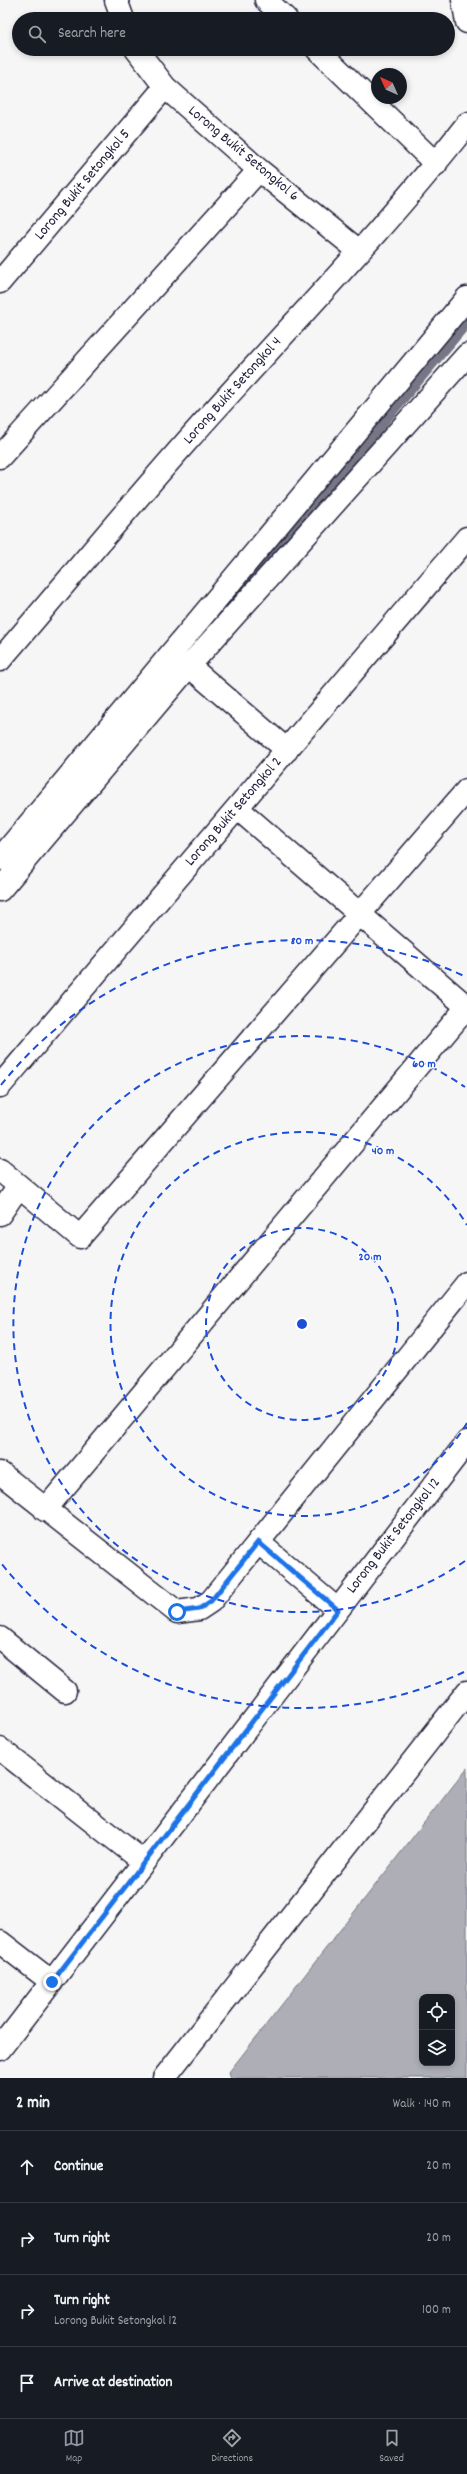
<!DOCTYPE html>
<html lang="en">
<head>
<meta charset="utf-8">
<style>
  body { margin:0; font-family:Dekko,sans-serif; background:#20242c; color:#f1f3f6 }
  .controls { position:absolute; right:12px; bottom:12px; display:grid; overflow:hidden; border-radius:8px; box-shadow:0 2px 6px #0003 }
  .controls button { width:36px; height:36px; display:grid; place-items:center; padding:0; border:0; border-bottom:1px solid #363941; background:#171b24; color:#f1f3f6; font:20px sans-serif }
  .compass { position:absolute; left:371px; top:68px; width:36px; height:36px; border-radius:50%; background:#171b24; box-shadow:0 2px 6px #0003; rotate:315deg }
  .stop { position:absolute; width:12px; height:12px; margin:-9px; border:3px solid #1a73e8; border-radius:50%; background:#fff }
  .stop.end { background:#1a73e8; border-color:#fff; box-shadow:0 1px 4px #0008 }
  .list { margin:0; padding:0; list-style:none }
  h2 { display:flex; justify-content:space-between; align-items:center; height:52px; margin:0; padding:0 16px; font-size:17px }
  h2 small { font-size:13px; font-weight:400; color:#9ea1a6 }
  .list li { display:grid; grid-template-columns:26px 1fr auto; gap:12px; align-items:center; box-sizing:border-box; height:72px; padding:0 16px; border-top:1px solid #363941 }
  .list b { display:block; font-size:15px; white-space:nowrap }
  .list p { margin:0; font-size:13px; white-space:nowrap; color:#9ea1a6 }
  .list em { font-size:13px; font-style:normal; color:#9ea1a6 }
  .icon { flex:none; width:22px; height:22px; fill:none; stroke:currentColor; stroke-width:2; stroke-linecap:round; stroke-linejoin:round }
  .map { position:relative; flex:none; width:467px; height:2078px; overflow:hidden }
  .search { position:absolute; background:#171b24; box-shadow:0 2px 6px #0003; left:12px; right:12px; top:12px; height:44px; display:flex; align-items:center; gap:10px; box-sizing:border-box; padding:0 14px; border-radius:22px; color:#9ea1a6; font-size:15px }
  .sheet { height:340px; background:#171b24 }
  nav { display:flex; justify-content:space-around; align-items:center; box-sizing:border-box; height:56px; border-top:1px solid #363941; background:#171b24; font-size:11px; color:#9ea1a6 }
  nav a { display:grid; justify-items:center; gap:2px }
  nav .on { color:#9495a2 }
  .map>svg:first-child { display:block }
  .water { fill:#aeaeb7; stroke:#767685; fill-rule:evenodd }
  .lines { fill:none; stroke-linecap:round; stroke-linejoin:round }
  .stream { stroke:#767685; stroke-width:10 }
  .minor-casing { stroke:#22223b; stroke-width:25 }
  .minor { stroke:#fff; stroke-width:22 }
  .route { stroke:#1a73e8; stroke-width:5 }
  .ring { fill:none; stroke:#1d4ed8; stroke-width:2; stroke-dasharray:7 5 }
  .labels { text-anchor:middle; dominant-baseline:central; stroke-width:3; stroke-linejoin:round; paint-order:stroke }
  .street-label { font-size:15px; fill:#22223b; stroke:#fff }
  .centre { fill:#1d4ed8; stroke:#fff; stroke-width:2 }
  .ring-label { font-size:12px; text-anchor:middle; font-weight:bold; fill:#1d4ed8; stroke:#fff; stroke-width:3; stroke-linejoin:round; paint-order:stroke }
</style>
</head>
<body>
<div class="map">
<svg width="467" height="2078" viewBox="0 0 467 2078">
  <rect width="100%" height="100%" fill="#f6f6f7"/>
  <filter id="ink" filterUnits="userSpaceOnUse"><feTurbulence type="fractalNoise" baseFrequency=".025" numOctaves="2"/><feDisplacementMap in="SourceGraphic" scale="8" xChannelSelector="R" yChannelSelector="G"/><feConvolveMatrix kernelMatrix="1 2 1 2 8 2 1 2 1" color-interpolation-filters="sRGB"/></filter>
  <g filter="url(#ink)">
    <path class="water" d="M 467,1768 L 467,2078 L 231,2078 L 229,2072 ZM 422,1997 L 452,1997 L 452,2063 L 422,2063 Z"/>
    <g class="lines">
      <path class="stream" d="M 228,606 L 467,323"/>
      <defs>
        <path id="minor" d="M 116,0 L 123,19
          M 266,0 L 286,19
          M 463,0 L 467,22
          M 136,49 L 165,87 L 259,170 L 359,251
          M 317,49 L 436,164
          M 0,282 L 165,87
          M 0,457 L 259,170
          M 0,660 C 63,587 124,512 188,440 C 281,335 380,235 467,124
          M 189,666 L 287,750
          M 237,808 L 467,1007
          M 0,859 L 467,298
          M 0,890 L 189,666 L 467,355
          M 0,1086 L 467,538
          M 0,1170 L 80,1237 L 467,790
          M 0,1214 L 19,1186
          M 0,1473 L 177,1612 L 199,1609 L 211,1601 L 467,1283
          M 45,1510 L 467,1007
          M 258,1542 L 338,1610
          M 0,1638 L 65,1691
          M 0,1749 L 144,1862
          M 0,1942 L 52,1982
          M 0,2049 L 467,1442
          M 164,2078 L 467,1692"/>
      </defs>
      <use href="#minor" class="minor-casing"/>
      <use href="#minor" class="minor"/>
    </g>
  </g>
  <g class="lines" filter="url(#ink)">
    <path class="route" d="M 52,1982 L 338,1610 L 258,1542 L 211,1601 L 199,1609 L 177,1612"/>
  </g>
  <g class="ring">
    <circle cx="302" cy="1324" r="96"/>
    <path d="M467 1423A192 192 0 1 1 467 1225"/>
    <path d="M465 1561A288 288 0 1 1 465 1087"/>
    <path d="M464 1672A384 384 0 0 1 1 1563M1 1085A384 384 0 0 1 464 976"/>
  </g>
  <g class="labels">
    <g class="street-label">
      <text transform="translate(243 154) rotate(40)">Lorong Bukit Setongkol 6</text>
      <text transform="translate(83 185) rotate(-50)">Lorong Bukit Setongkol 5</text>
      <text transform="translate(233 391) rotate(-48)">Lorong Bukit Setongkol 4</text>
      <text transform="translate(234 812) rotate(-49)">Lorong Bukit Setongkol 2</text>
      <text transform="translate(394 1536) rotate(-52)">Lorong Bukit Setongkol 12</text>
    </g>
  </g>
  <circle cx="302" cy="1324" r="6" class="centre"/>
  <g class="ring-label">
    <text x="302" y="944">80 m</text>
    <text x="424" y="1067">60 m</text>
    <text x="383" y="1154">40 m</text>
    <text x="370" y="1260">20 m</text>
  </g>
</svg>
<div class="controls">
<button><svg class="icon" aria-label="locate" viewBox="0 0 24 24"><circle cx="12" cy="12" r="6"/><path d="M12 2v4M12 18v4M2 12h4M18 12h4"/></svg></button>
<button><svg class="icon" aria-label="layers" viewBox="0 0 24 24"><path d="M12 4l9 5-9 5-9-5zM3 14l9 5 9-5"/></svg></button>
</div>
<svg class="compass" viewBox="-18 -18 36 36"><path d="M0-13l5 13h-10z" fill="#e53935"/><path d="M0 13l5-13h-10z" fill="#9ea1a6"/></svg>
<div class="stop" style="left:177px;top:1612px"></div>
<div class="stop end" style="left:52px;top:1982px"></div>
<div class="search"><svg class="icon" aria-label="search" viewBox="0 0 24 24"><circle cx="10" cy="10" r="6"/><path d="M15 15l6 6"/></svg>Search here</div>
</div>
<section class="sheet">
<h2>2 min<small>Walk · 140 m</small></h2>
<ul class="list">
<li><svg class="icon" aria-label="ahead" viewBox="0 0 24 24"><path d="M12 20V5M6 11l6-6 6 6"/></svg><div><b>Continue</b></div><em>20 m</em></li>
<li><svg class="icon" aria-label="right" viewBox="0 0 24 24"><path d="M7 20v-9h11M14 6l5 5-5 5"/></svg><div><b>Turn right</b></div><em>20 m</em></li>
<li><svg class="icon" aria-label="right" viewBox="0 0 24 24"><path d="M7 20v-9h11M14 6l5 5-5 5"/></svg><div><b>Turn right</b><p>Lorong Bukit Setongkol 12</p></div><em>100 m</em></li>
<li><svg class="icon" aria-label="arrive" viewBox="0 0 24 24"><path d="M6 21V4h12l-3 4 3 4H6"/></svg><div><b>Arrive at destination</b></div></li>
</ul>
</section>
<nav>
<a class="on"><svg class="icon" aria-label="map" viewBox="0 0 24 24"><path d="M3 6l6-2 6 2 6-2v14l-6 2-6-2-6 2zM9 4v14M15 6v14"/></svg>Map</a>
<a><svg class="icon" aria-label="directions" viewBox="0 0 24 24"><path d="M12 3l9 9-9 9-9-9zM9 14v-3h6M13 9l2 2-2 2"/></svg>Directions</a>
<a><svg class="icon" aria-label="saved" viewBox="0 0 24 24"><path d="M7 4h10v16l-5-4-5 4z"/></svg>Saved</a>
</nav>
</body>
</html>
